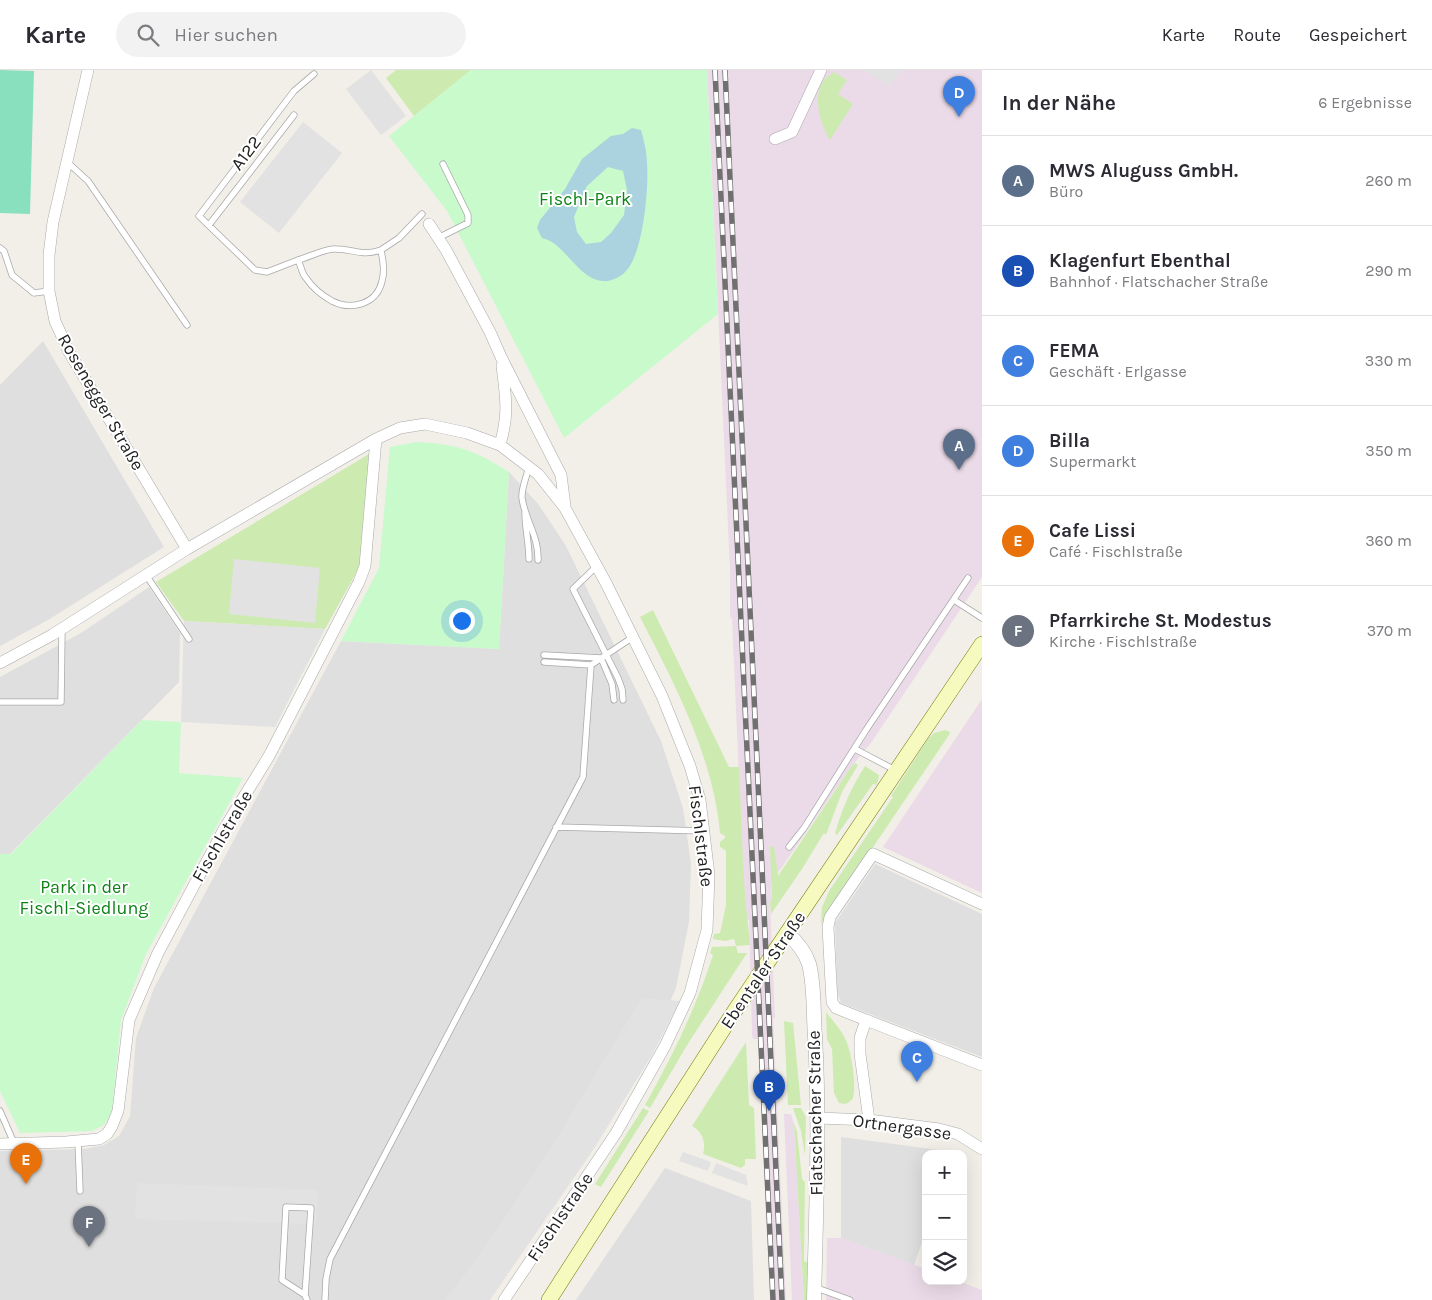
<!DOCTYPE html>
<html lang="de">
<head>
<meta charset="utf-8">
<style>
  body { margin:0; font-family:Karla,sans-serif; background:#f2f2f3; color:#2b2b33 }
  .controls { position:absolute; right:15px; bottom:15px; display:grid; overflow:hidden; border-radius:10px; box-shadow:0 5px 20px #0002 }
  .controls button { width:45px; height:45px; display:grid; place-items:center; padding:0; border:0; border-bottom:1px solid #e1e1e2; background:#fff; color:#2b2b33; font:25px sans-serif }
  .you { position:absolute; left:461px; top:550px; width:18px; height:18px; margin:-12px; border:4px solid #fff; border-radius:50%; background:#1a73e8; box-shadow:0 0 0 8px #1a73e833 }
  .badge { display:grid; place-items:center; width:32px; height:32px; border-radius:50%; background:#db2777; color:#fff; font-size:16px; font-weight:700 }
  .pin { position:absolute; translate:-50% -41px; filter:drop-shadow(0 1px 2px #0008) }
  .pin::after { content:''; position:absolute; top:26px; width:18px; height:15px; background:inherit; clip-path:polygon(0 0,100% 0,50% 100%) }
  .list { margin:0; padding:0; list-style:none }
  h2 { display:flex; justify-content:space-between; align-items:center; height:65px; margin:0; padding:0 20px; font-size:21px }
  h2 small { font-size:16px; font-weight:400; color:#7c7c81 }
  .list li { display:grid; grid-template-columns:32px 1fr auto; gap:15px; align-items:center; box-sizing:border-box; height:90px; padding:0 20px; border-top:1px solid #e1e1e2 }
  .list b { display:block; font-size:19px; white-space:nowrap }
  .list p { margin:0; font-size:16px; white-space:nowrap; color:#7c7c81 }
  .list em { font-size:16px; font-style:normal; color:#7c7c81 }
  .icon { flex:none; width:28px; height:28px; fill:none; stroke:currentColor; stroke-width:2; stroke-linecap:round; stroke-linejoin:round }
  .map { position:relative; flex:none; width:982px; height:1230px; overflow:hidden }
  header { display:flex; align-items:center; gap:30px; box-sizing:border-box; height:70px; padding:0 25px; background:#fff; border-bottom:1px solid #e1e1e2 }
  header strong { font-size:24px }
  nav { display:flex; gap:28px; margin-inline-start:auto; font-size:18px }
  .search { width:350px; height:45px; background:#f2f2f3; display:flex; align-items:center; gap:12px; box-sizing:border-box; padding:0 18px; border-radius:28px; color:#7c7c81; font-size:19px }
  main { display:flex }
  aside { flex:1; background:#fff }
  .map>svg:first-child { display:block }
  .residential { fill:#e0dfdf }
  .industrial { fill:#ebdbe8 }
  .grass { fill:#cdebb0 }
  .park { fill:#c8facc }
  .pitch { fill:#88e0be }
  .parking { fill:#e2e2e2 }
  .water { fill:#aad3df; fill-rule:evenodd }
  .lines { fill:none; stroke-linecap:round; stroke-linejoin:round }
  .service-casing { stroke:#a9a9a9; stroke-width:7 }
  .minor-casing { stroke:#a9a9a9; stroke-width:12 }
  .tertiary-casing { stroke:#a9a9a9; stroke-width:15 }
  .secondary-casing { stroke:#707d05; stroke-width:16 }
  .service { stroke:#fff; stroke-width:5.5 }
  .minor { stroke:#fff; stroke-width:11 }
  .tertiary { stroke:#fff; stroke-width:14 }
  .secondary { stroke:#f7fabf; stroke-width:15 }
  .rail-casing { stroke:#707070; stroke-width:5.5 }
  .rail { stroke:#fff; stroke-width:4; stroke-dasharray:11; stroke-linecap:butt }
  .labels { text-anchor:middle; dominant-baseline:central; stroke-width:4; stroke-linejoin:round; paint-order:stroke }
  .street-label { font-size:18px; fill:#222; stroke:#fff }
  .park-label { font-size:18px; fill:#0c8416; stroke:#fff }
</style>
</head>
<body>
<header>
<strong>Karte</strong>
<div class="search"><svg class="icon" aria-label="search" viewBox="0 0 24 24"><circle cx="10" cy="10" r="6"/><path d="M15 15l6 6"/></svg>Hier suchen</div>
<nav><a>Karte</a><a>Route</a><a>Gespeichert</a></nav>
</header>
<main>
<div class="map">
<svg width="982" height="1230" viewBox="0 0 982 1230">
  <rect width="100%" height="100%" fill="#f2efe9"/>
  <path class="residential" d="M 43,271 L 164,477 L 48,550 L 0,576 L 0,315 Z
    M 509,402 L 539,435 L 566,476 L 661,671 L 683,738 L 691,794 L 689,852 L 676,918 L 655,967 L 487,1230 L 0,1230 L 0,1081 L 85,1079 L 104,1075 L 119,1066 L 130,1046 L 136,968 L 154,918 L 341,571 L 499,579 Z
    M 149,517 L 180,563 L 179,612 L 10,784 L 0,784 L 0,607 L 81,563 Z
    M 875,794 L 982,844 L 982,987 L 841,933 L 837,921 L 835,853 Z
    M 841,1067 L 955,1082 L 954,1084 L 926,1084 L 926,1161 L 914,1195 L 841,1168 Z
    M 665,1098 L 751,1131 L 754,1230 L 576,1230 Z"/>
  <path class="industrial" d="M 707,0 L 982,0 L 982,507 L 871,673 L 851,697 L 771,813 L 772,829 L 770,833 L 775,948 L 773,948 L 786,1230 L 770,1230 L 758,969 L 753,969 L 752,964 L 749,851 L 746,847 L 744,823 L 732,549 L 730,546 L 730,501 Z
    M 982,629 L 982,823 L 883,777 Z
    M 784,1044 L 791,1044 L 794,1054 L 804,1230 L 792,1230 Z
    M 827,1168 L 841,1168 L 926,1199 L 926,1211 L 958,1211 L 982,1220 L 982,1230 L 826,1230 Z"/>
  <path class="grass" d="M 396,0 L 471,0 L 414,46 L 386,8 Z
    M 834,2 L 847,10 L 838,24 L 853,34 L 830,70 C 820,54 812,26 824,10 C 827,7 831,4 834,2 Z
    M 369,384 L 360,496 L 325,559 L 184,551 L 156,512 Z
    M 653,540 L 729,697 L 739,697 C 741,739 742,782 745,825 C 746,842 749,858 750,875 L 736,876 L 738,883 L 747,883 L 689,972 L 650,1038 L 645,1035 C 672,987 696,938 713,885 L 710,883 L 712,877 L 736,876 L 734,869 L 725,871 L 713,869 L 714,864 L 720,863 L 726,835 L 726,781 L 720,777 L 720,772 L 725,768 L 725,766 L 720,763 C 713,686 675,615 640,547 Z
    M 945,660 L 950,662 L 949,665 L 821,854 L 822,837 L 829,821 L 893,727 L 891,726 L 928,669 L 934,663 Z
    M 855,693 L 858,695 L 842,722 L 826,765 L 824,763 L 802,799 L 771,844 L 770,833 L 772,829 L 770,776 L 774,777 L 778,806 L 851,697 Z
    M 865,696 L 879,705 L 878,711 L 876,715 L 873,714 L 837,765 L 835,763 C 842,739 851,718 865,696 Z
    M 826,942 C 832,950 840,958 845,968 C 851,979 858,1019 852,1030 L 846,1034 L 839,1033 L 834,1023 L 832,979 L 827,969 Z
    M 784,951 L 793,953 L 801,1035 L 788,1035 Z
    M 746,972 L 749,1035 L 754,1038 L 756,1089 L 745,1089 L 745,1095 L 741,1098 L 703,1084 C 706,1073 703,1062 692,1056 Z
    M 643,1038 L 649,1041 L 601,1117 L 595,1114 Z
    M 793,1038 L 801,1038 L 806,1047 L 805,1086 L 801,1061 Z
    M 794,1054 L 797,1061 L 802,1109 L 805,1112 L 804,1191 L 808,1193 L 807,1230 L 804,1230 Z"/>
  <path class="park" d="M 471,0 L 707,0 L 718,244 L 564,368 L 447,141 L 389,66 Z
    M 416,372 C 458,374 474,380 509,402 L 499,579 L 341,571 L 379,498 L 390,377 Z
    M 142,650 L 181,652 L 179,703 L 243,708 L 146,884 L 121,950 L 112,1042 L 104,1055 L 92,1061 L 20,1063 L 0,1021 L 0,784 L 11,784 Z"/>
  <path class="pitch" d="M 0,0 L 34,1 L 30,144 L 0,143 Z"/>
  <path class="parking" d="M 371,0 L 406,46 L 381,65 L 346,19 Z
    M 864,0 L 901,0 L 890,17 Z
    M 303,52 L 342,83 L 279,163 L 240,132 Z
    M 234,489 L 320,498 L 315,553 L 229,544 Z
    M 184,551 L 325,559 L 275,657 L 181,652 Z
    M 642,928 L 680,931 L 652,985 L 593,1080 L 490,1230 L 444,1230 L 458,1214 L 498,1158 L 555,1071 Z
    M 683,1082 L 711,1092 L 708,1101 L 679,1091 Z
    M 716,1093 L 746,1105 L 748,1116 L 712,1103 Z
    M 137,1113 L 318,1120 L 316,1154 L 135,1149 Z"/>
  <path class="water" d="M 632,58 L 641,60 C 644,71 647,82 647,94 C 649,118 643,184 626,201 C 621,207 611,212 603,211 C 582,210 568,182 552,172 C 549,170 545,169 542,168 L 537,158 L 540,150 L 565,119 L 582,89 L 611,66 L 623,64 ZM 608,97 L 623,101 L 627,120 L 624,145 L 611,163 L 601,172 L 586,174 L 577,162 L 574,147 L 587,116 Z"/>
  <g class="lines">
    <defs>
      <path id="service" d="M 314,4 L 294,21 L 199,146 L 255,200 L 267,202 L 298,190 C 301,196 302,204 306,208 C 312,217 323,226 332,231 C 352,241 377,234 382,211 C 385,201 383,191 381,180 L 399,168 L 422,144
        M 66,91 L 88,111 L 187,255
        M 209,155 L 294,45
        M 438,168 L 468,153 L 468,145 L 443,94
        M 0,178 L 4,181 L 12,205 L 34,223 L 49,221
        M 298,190 C 309,187 322,180 333,179 C 353,178 359,187 381,180
        M 529,396 C 527,406 521,419 522,428 C 525,450 539,467 538,490
        M 525,442 C 525,458 529,473 529,489
        M 597,496 L 573,519 L 618,608 L 622,619 L 623,630
        M 146,505 L 189,569
        M 954,530 L 982,548
        M 544,585 L 601,588 L 612,614 L 614,630
        M 544,592 L 591,595
        M 0,632 L 61,632 L 62,559
        M 855,679 L 895,700
        M 556,757 L 704,761
        M 789,777 L 804,758 L 866,660 L 968,508
        M 0,1041 L 14,1073
        M 78,1071 L 80,1121
        M 814,1217 L 850,1230
        M 305,1225 L 282,1210 L 286,1137 L 311,1138 L 305,1225 L 307,1230
        M 325,1230 L 326,1209 L 330,1189 L 583,707 L 591,595 L 633,567"/>
      <path id="minor" d="M 88,0 L 53,152 L 49,185 L 49,221 L 55,251 L 69,282 L 187,479
        M 775,69 L 792,62 L 821,0
        M 429,154 L 446,180 L 490,262 L 501,287 L 561,405 L 565,436
        M 500,375 C 509,343 506,329 502,296
        M 0,593 L 52,565 L 187,479 L 376,369 L 400,358 L 425,354 L 467,363 L 500,375 L 538,404 L 565,438 L 606,513 L 662,626 L 690,696 L 700,730 L 709,805 L 707,860 L 690,923 L 665,976 L 616,1063 L 504,1230
        M 866,950 L 836,938 L 832,932 L 828,857 L 830,847 L 873,784 L 982,834
        M 818,1048 L 869,1050 L 939,1059 L 958,1064 L 982,1079
        M 869,1050 L 860,984 L 860,968 L 866,950 L 982,995
        M 0,1074 L 66,1072 L 99,1069 L 107,1064 L 112,1056 L 118,1041 L 129,950 L 158,883 L 223,761 L 269,686 L 359,512 L 365,496 L 376,369"/>
      <path id="tertiary" d="M 787,863 C 797,872 805,881 809,894 C 815,917 813,943 815,966 C 820,1054 816,1142 814,1230"/>
      <path id="secondary" d="M 549,1230 L 736,939 L 982,574"/>
    </defs>
    <use href="#service" class="service-casing"/>
    <use href="#minor" class="minor-casing"/>
    <use href="#tertiary" class="tertiary-casing"/>
    <use href="#secondary" class="secondary-casing"/>
    <use href="#service" class="service"/>
    <use href="#minor" class="minor"/>
    <use href="#tertiary" class="tertiary"/>
    <use href="#secondary" class="secondary"/>
    <defs>
      <path id="rail" d="M 715,0 L 773,1230
        M 725,0 L 782,1230"/>
    </defs>
    <use href="#rail" class="rail-casing"/>
    <use href="#rail" class="rail"/>
  </g>
  <g class="labels">
    <g class="street-label">
      <text transform="translate(246 83) rotate(-53)">A122</text>
      <text transform="translate(101 332) rotate(60)">Rosenegger Straße</text>
      <text transform="translate(222 766) rotate(-60)">Fischlstraße</text>
      <text transform="translate(701 766) rotate(83)">Fischlstraße</text>
      <text transform="translate(763 900) rotate(-56)">Ebentaler Straße</text>
      <text transform="translate(815 1043) rotate(-91)">Flatschacher Straße</text>
      <text transform="translate(902 1057) rotate(8)">Ortnergasse</text>
      <text transform="translate(560 1147) rotate(-56)">Fischlstraße</text>
    </g>
    <g class="park-label">
      <text x="585" y="129">Fischl-Park</text>
      <text x="84" y="817">Park in der<tspan x="84" dy="21">Fischl-Siedlung</tspan></text>
    </g>
  </g>
</svg>
<div class="controls">
<button>+</button>
<button>−</button>
<button><svg class="icon" aria-label="layers" viewBox="0 0 24 24"><path d="M12 4l9 5-9 5-9-5zM3 14l9 5 9-5"/></svg></button>
</div>
<div class="you"></div>
<div class="pin badge" style="left:959px;top:400px;background:#5c6f8a">A</div>
<div class="pin badge" style="left:769px;top:1041px;background:#1a4fb4">B</div>
<div class="pin badge" style="left:917px;top:1012px;background:#3f7fe0">C</div>
<div class="pin badge" style="left:959px;top:47px;background:#3f7fe0">D</div>
<div class="pin badge" style="left:26px;top:1114px;background:#e8710a">E</div>
<div class="pin badge" style="left:89px;top:1177px;background:#6b7280">F</div>
</div>
<aside>
<h2>In der Nähe<small>6 Ergebnisse</small></h2>
<ul class="list">
<li><span class="badge" style="background:#5c6f8a">A</span><div><b>MWS Aluguss GmbH.</b><p>Büro</p></div><em>260 m</em></li>
<li><span class="badge" style="background:#1a4fb4">B</span><div><b>Klagenfurt Ebenthal</b><p>Bahnhof · Flatschacher Straße</p></div><em>290 m</em></li>
<li><span class="badge" style="background:#3f7fe0">C</span><div><b>FEMA</b><p>Geschäft · Erlgasse</p></div><em>330 m</em></li>
<li><span class="badge" style="background:#3f7fe0">D</span><div><b>Billa</b><p>Supermarkt</p></div><em>350 m</em></li>
<li><span class="badge" style="background:#e8710a">E</span><div><b>Cafe Lissi</b><p>Café · Fischlstraße</p></div><em>360 m</em></li>
<li><span class="badge" style="background:#6b7280">F</span><div><b>Pfarrkirche St. Modestus</b><p>Kirche · Fischlstraße</p></div><em>370 m</em></li>
</ul>
</aside>
</main>
</body>
</html>
